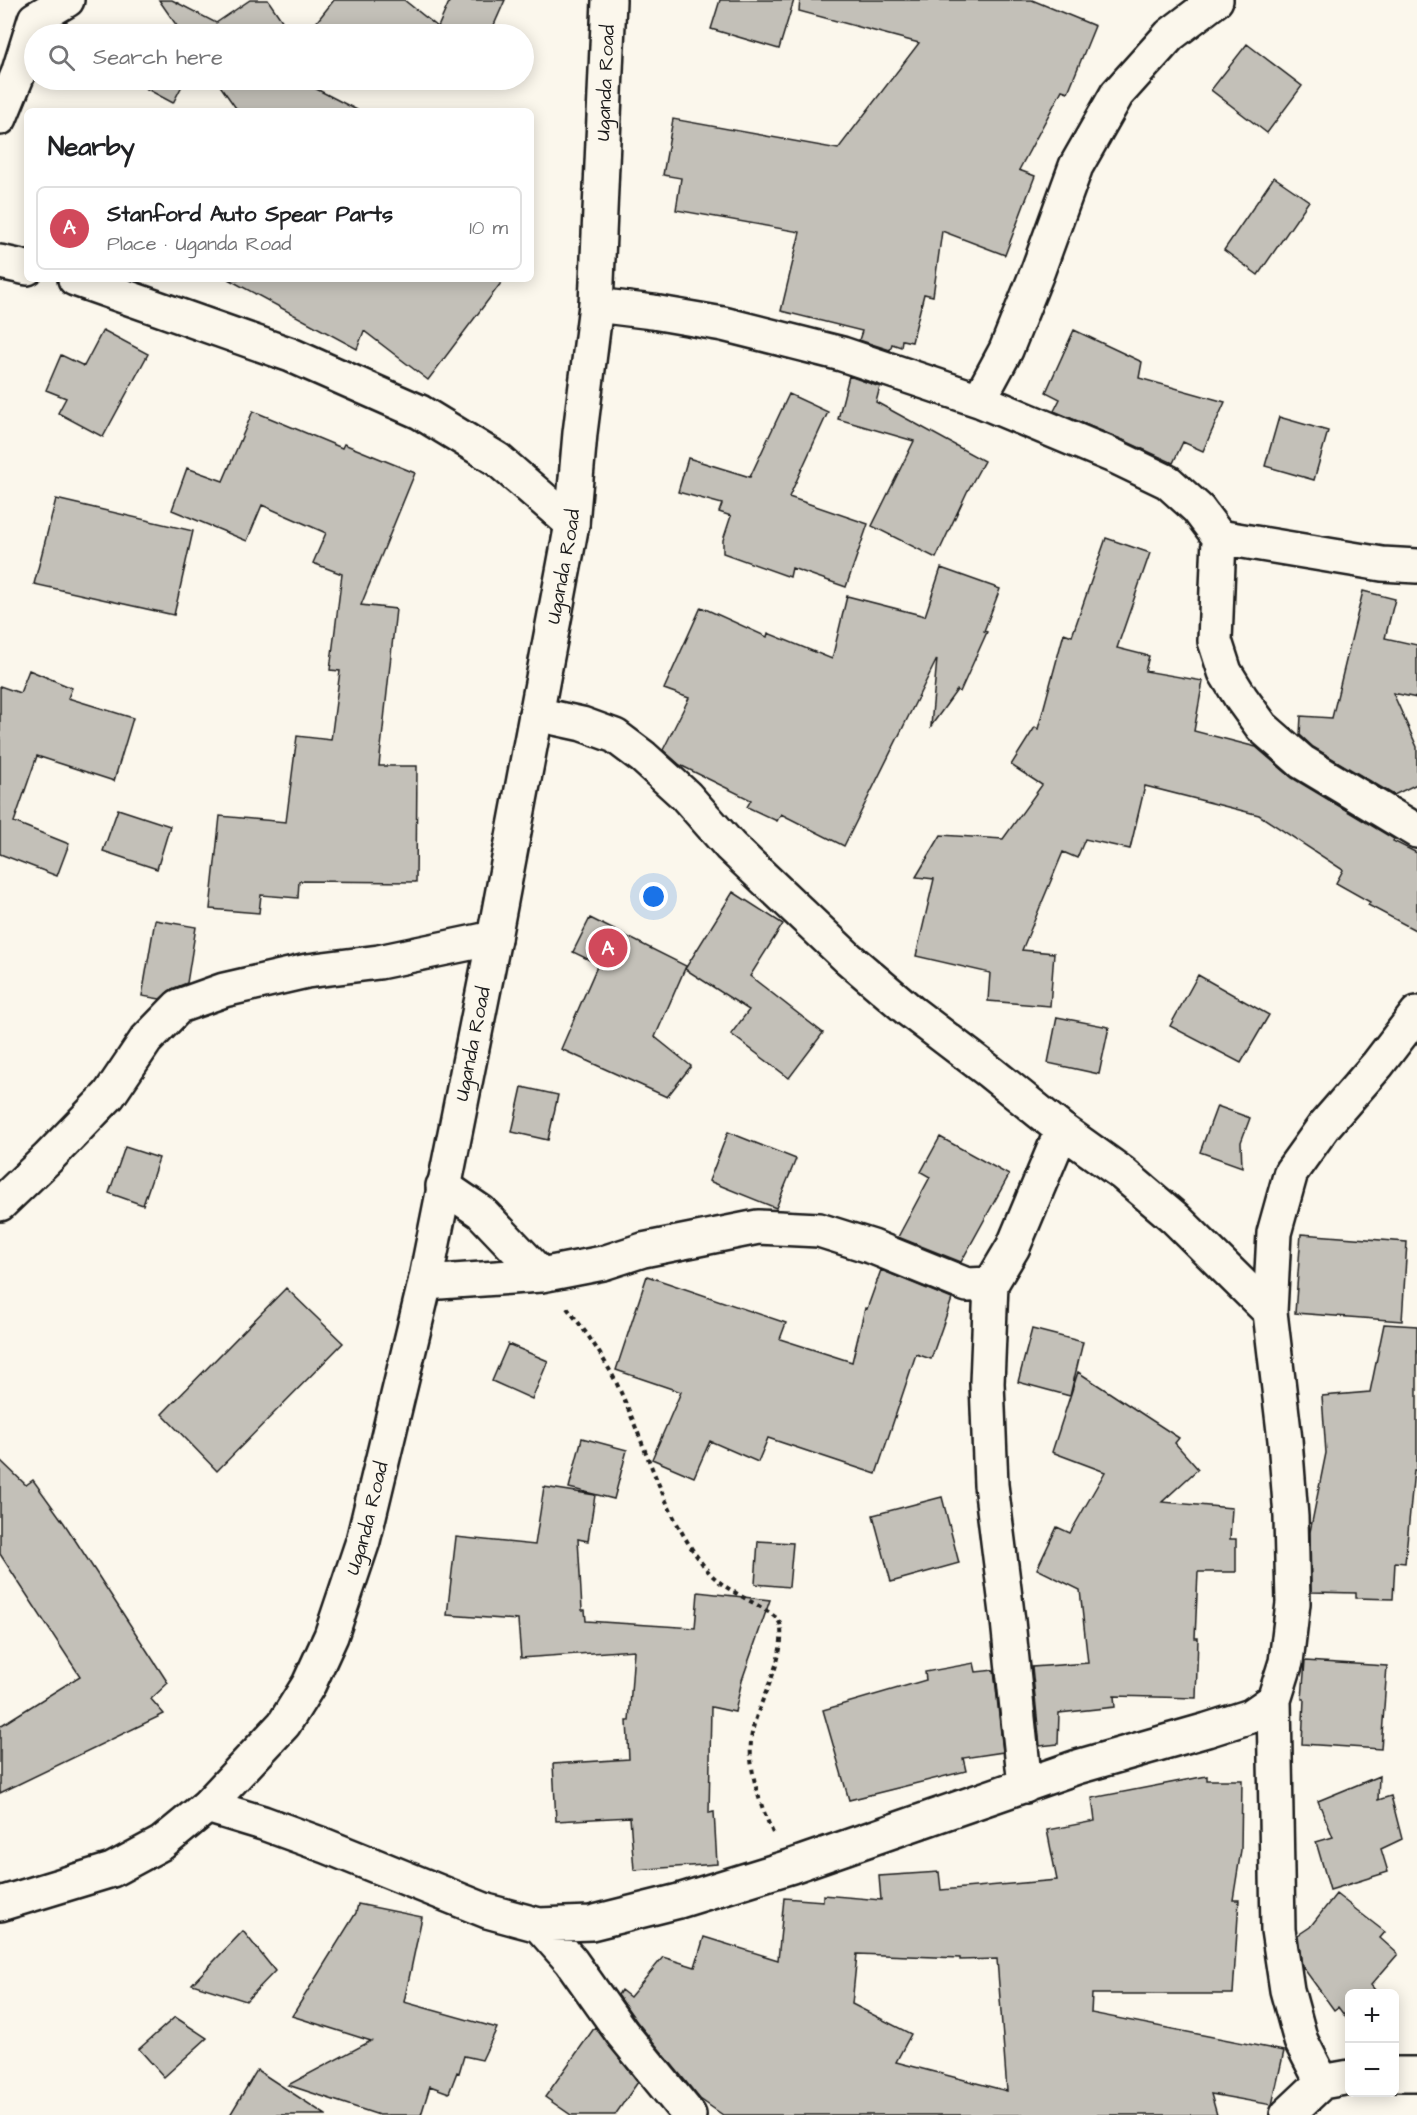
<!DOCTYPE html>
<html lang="en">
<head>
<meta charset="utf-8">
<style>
  body { margin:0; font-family:"Architects Daughter",sans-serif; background:#f2f2f2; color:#202124 }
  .controls { position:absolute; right:18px; bottom:18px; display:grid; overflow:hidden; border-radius:9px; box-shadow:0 3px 15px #0003 }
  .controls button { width:54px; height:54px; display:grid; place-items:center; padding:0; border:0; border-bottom:2px solid #e0e0e0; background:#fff; color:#202124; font:30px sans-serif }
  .you { position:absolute; left:654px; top:897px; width:21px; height:21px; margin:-15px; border:4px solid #fff; border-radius:50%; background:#1a73e8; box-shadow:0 0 0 9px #1a73e833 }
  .badge { display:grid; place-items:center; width:39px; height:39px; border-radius:50%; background:#d1495b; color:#fff; font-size:20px; font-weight:700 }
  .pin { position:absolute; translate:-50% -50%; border:3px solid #fff; box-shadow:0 2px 6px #0006 }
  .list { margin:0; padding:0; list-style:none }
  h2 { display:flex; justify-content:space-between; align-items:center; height:78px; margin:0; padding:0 24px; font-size:26px }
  h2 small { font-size:20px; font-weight:400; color:#757577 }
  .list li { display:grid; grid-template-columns:39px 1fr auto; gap:18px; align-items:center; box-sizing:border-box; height:84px; margin:0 12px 12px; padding:0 12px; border:2px solid #e0e0e0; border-radius:9px }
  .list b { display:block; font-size:22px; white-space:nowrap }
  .list p { margin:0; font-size:20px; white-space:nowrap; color:#757577 }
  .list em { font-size:20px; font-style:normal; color:#757577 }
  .icon { flex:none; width:33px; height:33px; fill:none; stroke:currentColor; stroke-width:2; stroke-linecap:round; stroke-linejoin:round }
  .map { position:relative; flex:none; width:1417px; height:2115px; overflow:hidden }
  .search { position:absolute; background:#fff; box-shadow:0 3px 15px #0003; left:24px; top:24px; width:510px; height:66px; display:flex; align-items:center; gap:15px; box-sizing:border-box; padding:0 21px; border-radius:33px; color:#757577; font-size:22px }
  .panel { position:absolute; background:#fff; box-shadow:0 3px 15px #0003; left:24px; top:108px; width:510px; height:174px; border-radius:9px }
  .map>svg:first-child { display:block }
  .building { fill:#c3c0b8; stroke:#1c1c1c; stroke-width:1.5; fill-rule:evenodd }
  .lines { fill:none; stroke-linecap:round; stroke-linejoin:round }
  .street-casing { stroke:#1c1c1c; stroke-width:38 }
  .secondary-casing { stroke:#1c1c1c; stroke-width:38 }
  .primary-casing { stroke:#1c1c1c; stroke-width:38 }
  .path { stroke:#1c1c1c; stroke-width:4; stroke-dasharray:4.5 4.5; stroke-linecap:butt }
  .street { stroke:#fbf7ec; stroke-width:33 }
  .secondary { stroke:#fbf7ec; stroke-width:33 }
  .primary { stroke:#fbf7ec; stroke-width:33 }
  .labels { text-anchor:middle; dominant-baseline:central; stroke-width:4.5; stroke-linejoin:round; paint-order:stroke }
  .street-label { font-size:20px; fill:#1c1c1c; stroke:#fbf7ec }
</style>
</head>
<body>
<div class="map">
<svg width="1417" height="2115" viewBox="0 0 1417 2115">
  <rect width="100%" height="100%" fill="#fbf7ec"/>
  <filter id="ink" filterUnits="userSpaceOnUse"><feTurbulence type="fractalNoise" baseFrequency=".0167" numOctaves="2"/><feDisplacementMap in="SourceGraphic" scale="12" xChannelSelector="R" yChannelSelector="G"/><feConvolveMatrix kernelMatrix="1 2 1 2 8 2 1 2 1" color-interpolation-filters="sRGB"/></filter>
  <g filter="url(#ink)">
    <path class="building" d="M 159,0 L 172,0 L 216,23 L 250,0 L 268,0 L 291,34 L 173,34 L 177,26 Z
      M 334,0 L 404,0 L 438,27 L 450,0 L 505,0 L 490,34 L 307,34 Z
      M 720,0 L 794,0 L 779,49 L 711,29 Z
      M 800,0 L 1032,0 L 1095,26 L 1068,92 L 1062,90 L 1019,170 L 1035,176 L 1005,255 L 942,231 L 933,296 L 924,294 L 912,342 L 902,340 L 901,347 L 892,344 L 890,350 L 859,340 L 862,331 L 781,311 L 800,232 L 676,210 L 681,178 L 663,175 L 673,119 L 838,149 L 919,43 L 799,11 Z
      M 1247,44 L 1302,86 L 1267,133 L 1211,90 Z
      M 149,80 L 185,80 L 173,103 L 145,88 Z
      M 216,80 L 299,80 L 359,111 L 238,111 Z
      M 1274,177 L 1309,201 L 1258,275 L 1224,250 Z
      M 228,279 L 504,279 L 428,380 L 364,331 L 357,349 Z
      M 103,330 L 148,354 L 103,437 L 58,413 L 66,398 L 46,390 L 61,355 L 84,366 Z
      M 1074,330 L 1142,362 L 1139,378 L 1225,402 L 1203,451 L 1183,442 L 1173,463 L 1123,440 L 1054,411 L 1060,399 L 1046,392 Z
      M 849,376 L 880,387 L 876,402 L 984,461 L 967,492 L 936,558 L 872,526 L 914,441 L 838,419 Z
      M 789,394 L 828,412 L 789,497 L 868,524 L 846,587 L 792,568 L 790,577 L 723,553 L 723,540 L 731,516 L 719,512 L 722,504 L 678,492 L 688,458 L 750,477 Z
      M 253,411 L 342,448 L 344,444 L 415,473 L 361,605 L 396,609 L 379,766 L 417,766 L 416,882 L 299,881 L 298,898 L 261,895 L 259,913 L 210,909 L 220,816 L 286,822 L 297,736 L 331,740 L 340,671 L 330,670 L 342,574 L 313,563 L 326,533 L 262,505 L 247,541 L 172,510 L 187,468 L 223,481 Z
      M 1279,417 L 1328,431 L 1314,480 L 1265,466 Z
      M 56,499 L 193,531 L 174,615 L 34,584 Z
      M 1106,538 L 1150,553 L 1117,648 L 1149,656 L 1145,671 L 1203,681 L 1194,731 L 1256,747 L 1292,778 L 1394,839 L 1393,841 L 1417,853 L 1417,931 L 1368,905 L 1370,902 L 1336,883 L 1343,870 L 1259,815 L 1145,786 L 1130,849 L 1085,839 L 1077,858 L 1063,852 L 1022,950 L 1054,953 L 1050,1006 L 988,1001 L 990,973 L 916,956 L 934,879 L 916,877 L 941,835 L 1003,839 L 1042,785 L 1011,765 L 1035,727 L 1038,729 L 1064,633 L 1072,636 Z
      M 941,568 L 1000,589 L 984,631 L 987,632 L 960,692 L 957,690 L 931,726 L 937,659 L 844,846 L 781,814 L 777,821 L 747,807 L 751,800 L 680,765 L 663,750 L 689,698 L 664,689 L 701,607 L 767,637 L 768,633 L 832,659 L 847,596 L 925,616 Z
      M 1363,591 L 1395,599 L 1385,638 L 1417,645 L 1417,698 L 1393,693 L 1417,747 L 1417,784 L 1394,795 L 1313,747 L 1300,735 L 1301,716 L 1332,718 Z
      M 29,670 L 72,688 L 68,698 L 133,718 L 114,781 L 37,756 L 14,822 L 69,844 L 57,876 L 0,854 L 0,686 L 20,693 Z
      M 118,809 L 170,826 L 157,869 L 103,851 Z
      M 733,892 L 783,924 L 750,976 L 823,1033 L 789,1078 L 731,1034 L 749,1010 L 685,969 Z
      M 590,918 L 686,966 L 655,1037 L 691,1066 L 667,1097 L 561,1049 L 598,964 L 573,952 Z
      M 155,920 L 196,927 L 187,983 L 172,989 L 160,999 L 142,996 Z
      M 1198,975 L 1269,1015 L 1241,1063 L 1170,1026 Z
      M 1057,1017 L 1109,1027 L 1099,1074 L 1048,1063 Z
      M 522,1087 L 558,1095 L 548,1140 L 512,1132 Z
      M 1217,1106 L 1250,1118 L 1241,1142 L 1242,1167 L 1200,1152 Z
      M 728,1132 L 796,1159 L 776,1208 L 709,1181 Z
      M 940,1137 L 1009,1175 L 961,1262 L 898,1237 L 930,1177 L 921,1172 Z
      M 125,1147 L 159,1158 L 143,1205 L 109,1193 Z
      M 1301,1234 L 1407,1242 L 1402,1321 L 1295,1313 Z
      M 881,1270 L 952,1299 L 931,1359 L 916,1354 L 876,1474 L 768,1438 L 758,1462 L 710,1441 L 694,1477 L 652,1459 L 681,1392 L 616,1370 L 647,1276 L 786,1323 L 780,1339 L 852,1362 L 865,1308 L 867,1309 Z
      M 286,1288 L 343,1343 L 217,1471 L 162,1414 Z
      M 1384,1324 L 1417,1326 L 1417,1470 L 1414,1470 L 1405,1563 L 1395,1562 L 1393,1599 L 1356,1598 L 1356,1593 L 1311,1592 L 1310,1532 L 1326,1453 L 1322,1396 L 1370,1392 Z
      M 1032,1329 L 1083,1342 L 1070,1396 L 1018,1382 Z
      M 508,1344 L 548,1361 L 532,1399 L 492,1381 Z
      M 1078,1372 L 1179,1438 L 1175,1443 L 1198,1469 L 1162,1502 L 1232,1508 L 1230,1539 L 1236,1539 L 1236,1572 L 1198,1572 L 1195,1638 L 1198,1638 L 1196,1698 L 1114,1696 L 1115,1707 L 1059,1713 L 1058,1744 L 1040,1746 L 1032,1667 L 1088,1663 L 1080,1590 L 1037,1569 L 1057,1527 L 1070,1533 L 1105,1472 L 1052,1452 Z
      M 582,1438 L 627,1450 L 614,1499 L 569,1488 Z
      M 0,1460 L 26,1485 L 33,1480 L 64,1523 L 168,1683 L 151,1699 L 164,1714 L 0,1793 L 0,1726 L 80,1676 L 0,1554 Z
      M 544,1487 L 595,1495 L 588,1541 L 578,1539 L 582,1610 L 585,1610 L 586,1621 L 695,1628 L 698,1592 L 770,1600 L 742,1680 L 735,1712 L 711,1707 L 709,1813 L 714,1812 L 717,1864 L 634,1870 L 630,1817 L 556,1821 L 553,1764 L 629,1759 L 627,1721 L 629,1721 L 634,1650 L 521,1658 L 518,1620 L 447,1615 L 456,1537 L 535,1545 Z
      M 942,1497 L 959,1563 L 891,1582 L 873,1515 Z
      M 758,1541 L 793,1543 L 789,1587 L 755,1584 Z
      M 1305,1661 L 1387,1666 L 1381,1749 L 1302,1744 L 1304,1699 L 1302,1699 Z
      M 974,1663 L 976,1672 L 994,1670 L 1003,1752 L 963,1758 L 966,1771 L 849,1800 L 823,1710 L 926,1680 L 925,1672 Z
      M 1207,1776 L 1207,1780 L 1242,1780 L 1241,1850 L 1233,1900 L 1239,1900 L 1233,1994 L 1092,1994 L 1091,2013 L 1284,2051 L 1272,2105 L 1211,2094 L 1217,2115 L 723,2115 L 700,2099 L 637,2022 L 618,1995 L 621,1990 L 630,1997 L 663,1957 L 695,1967 L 704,1937 L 778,1960 L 784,1898 L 823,1901 L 823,1895 L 881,1900 L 879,1876 L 939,1872 L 941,1890 L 1057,1880 L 1047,1830 L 1095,1821 L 1092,1798 ZM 857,1954 L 960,1958 L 960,1960 L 997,1959 L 1007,2091 L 896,2062 L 911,2034 L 852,2004 Z
      M 1379,1776 L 1378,1800 L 1391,1796 L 1402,1839 L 1381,1849 L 1388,1872 L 1330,1890 L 1316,1842 L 1333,1837 L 1318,1801 Z
      M 1336,1894 L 1385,1932 L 1380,1938 L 1398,1954 L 1371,1985 L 1378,1994 L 1350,1994 L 1350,2017 L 1347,2019 L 1338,2007 L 1334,2010 L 1302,1966 L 1298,1935 L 1310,1927 Z
      M 358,1904 L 422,1917 L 404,2002 L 497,2028 L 482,2060 L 464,2056 L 459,2073 L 457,2072 L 449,2093 L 430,2086 L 421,2115 L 379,2115 L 288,2085 L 371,2041 L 292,2016 L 356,1913 Z
      M 243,1931 L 275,1971 L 246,2001 L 192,1984 Z
      M 175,2017 L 207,2038 L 164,2077 L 139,2049 Z
      M 595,2027 L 638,2082 L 615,2115 L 571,2115 L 545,2097 Z
      M 257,2070 L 326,2115 L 230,2115 Z"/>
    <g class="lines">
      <defs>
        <path id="street" d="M 0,118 L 18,74 L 35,19 L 67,0
          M 596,305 L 653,312 L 723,324 L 842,354 L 979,400 L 1116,457 L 1168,482 L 1198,509 L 1219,537 L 1215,641 L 1225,672 L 1241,698 L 1262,727 L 1302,762 L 1417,831
          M 979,400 L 1006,350 L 1037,273 L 1076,166 L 1117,94 L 1170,35 L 1216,0
          M 1219,537 L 1382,564 L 1417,566
          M 536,714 L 582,724 L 615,736 L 643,757 L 686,796 L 730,846 L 848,958 L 910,1011 L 990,1072 L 1062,1130 L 1122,1173 L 1175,1218 L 1270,1312
          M 443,1186 L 481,1212 L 541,1275
          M 0,1204 L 48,1158 L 109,1095 L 146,1040 L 179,1006 L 224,990 L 307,971 L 379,962 L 494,938
          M 425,1283 L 541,1275 L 603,1263 L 643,1250 L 758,1227 L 819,1230 L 873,1247 L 967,1285 L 991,1284 L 1013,1247 L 1062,1130
          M 991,1284 L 987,1383 L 991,1485 L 1008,1621 L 1025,1786
          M 1274,1700 L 1278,1930 L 1287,1990 L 1301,2041 L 1322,2082
          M 207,1806 L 263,1823 L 326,1846 L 487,1911 L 539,1925 L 591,1923 L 679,1901 L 792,1866 L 1077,1767 L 1207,1730 L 1251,1716 L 1274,1700 L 1286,1662 L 1293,1603 L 1291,1517 L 1285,1440 L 1270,1312 L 1274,1233 L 1291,1172 L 1324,1126 L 1378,1064 L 1417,1013
          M 539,1925 L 571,1961 L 622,2033 L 689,2115
          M 1394,2074 L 1417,2074
          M 1287,2115 L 1322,2082 L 1350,2077"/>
        <path id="secondary" d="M 0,262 L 27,268
          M 75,279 L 291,355 L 420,412 L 497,459 L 572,524"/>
        <g id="primary">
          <path id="s1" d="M 0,1904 L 112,1870 L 162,1843 L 207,1806 L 284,1724 L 309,1684 L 331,1636 L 363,1541 L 425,1283 L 494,938 L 572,524 L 580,433 L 596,305 L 609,0"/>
        </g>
      </defs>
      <use href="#street" class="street-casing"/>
      <use href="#secondary" class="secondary-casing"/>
      <use href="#primary" class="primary-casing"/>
      <path class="path" d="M 567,1308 C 585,1330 602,1355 615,1380 C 646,1443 663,1516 708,1571 C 727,1593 754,1600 775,1617 C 778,1619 781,1624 781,1628 C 784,1663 761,1696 753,1728 C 745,1762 759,1803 773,1833"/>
      <use href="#street" class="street"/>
      <use href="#secondary" class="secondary"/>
      <use href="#primary" class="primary"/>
    </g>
  </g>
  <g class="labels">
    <g class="street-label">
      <text stroke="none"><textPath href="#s1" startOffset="2026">Uganda Road</textPath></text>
      <text stroke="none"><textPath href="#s1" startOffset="1540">Uganda Road</textPath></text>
      <text stroke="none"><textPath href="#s1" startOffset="1054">Uganda Road</textPath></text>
      <text stroke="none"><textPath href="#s1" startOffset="568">Uganda Road</textPath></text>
    </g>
  </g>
</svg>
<div class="controls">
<button>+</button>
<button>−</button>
</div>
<div class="you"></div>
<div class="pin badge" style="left:608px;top:948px">A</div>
<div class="search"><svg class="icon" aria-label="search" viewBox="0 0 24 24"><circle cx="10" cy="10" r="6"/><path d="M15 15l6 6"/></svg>Search here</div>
<section class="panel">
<h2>Nearby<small></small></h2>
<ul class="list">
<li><span class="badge">A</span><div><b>Stanford Auto Spear Parts</b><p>Place · Uganda Road</p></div><em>10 m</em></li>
</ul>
</section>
</div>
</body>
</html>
